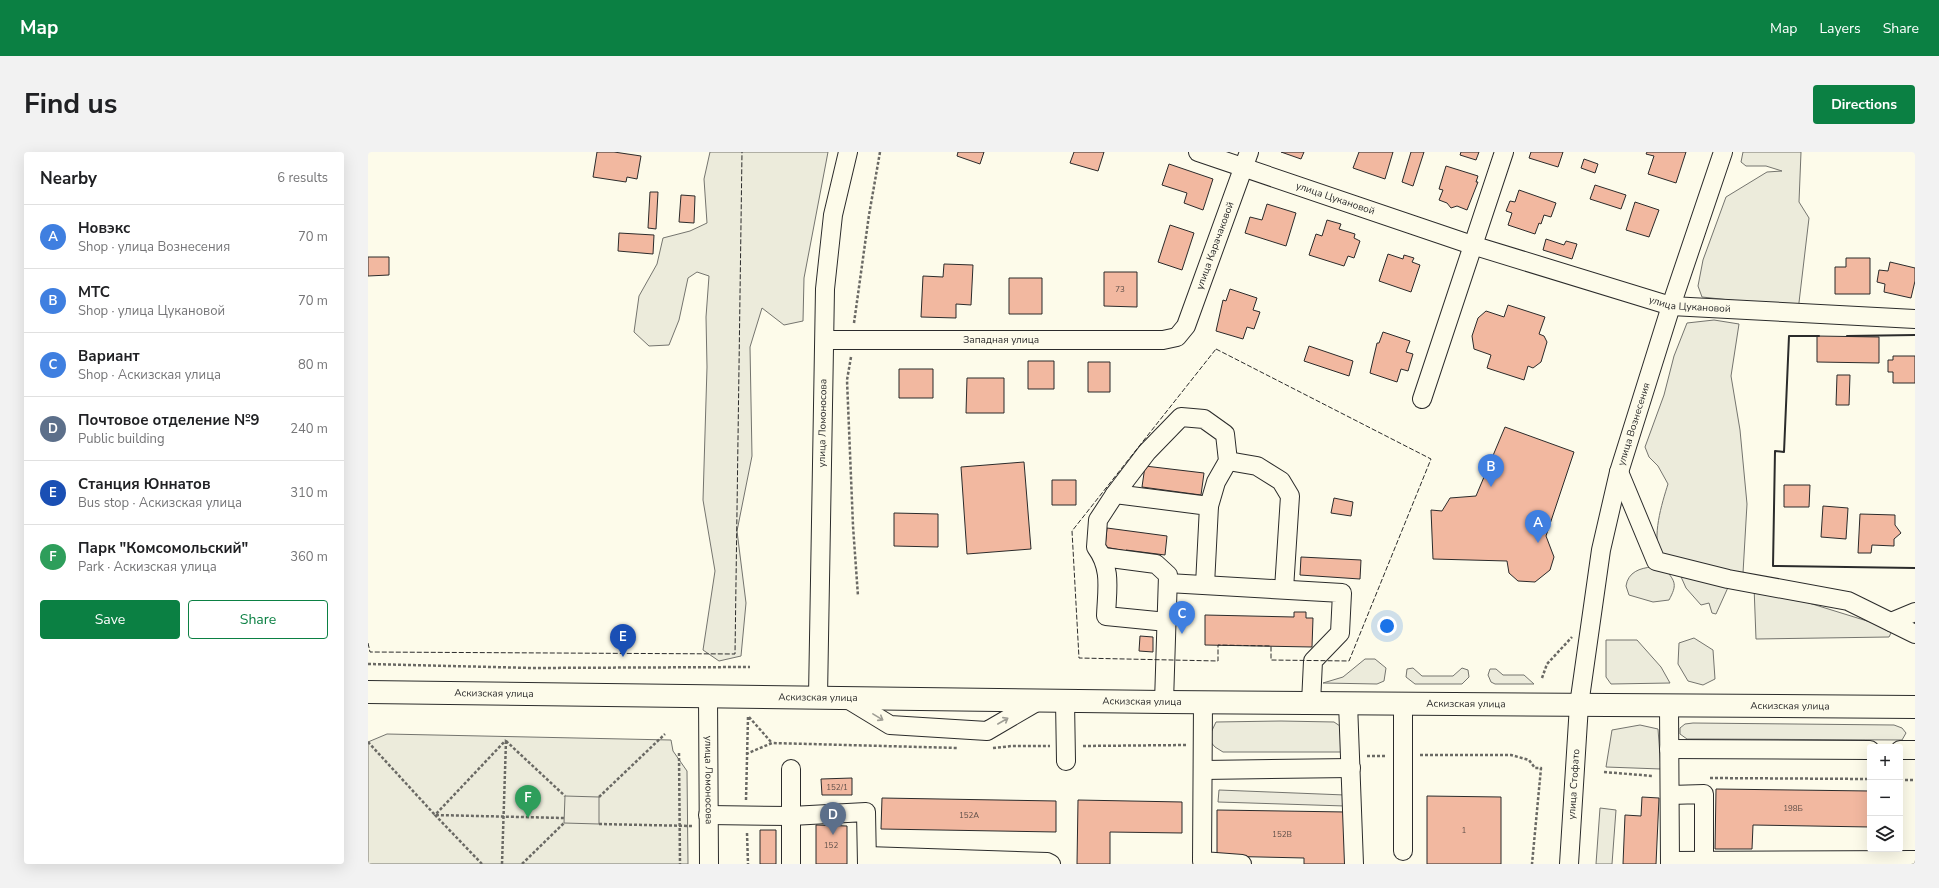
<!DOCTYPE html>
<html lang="en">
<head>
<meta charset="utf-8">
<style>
  body { margin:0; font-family:"Nunito Sans",sans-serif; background:#f2f2f2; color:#202124 }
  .controls { position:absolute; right:12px; bottom:12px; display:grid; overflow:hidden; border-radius:4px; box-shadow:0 4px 16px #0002 }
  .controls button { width:36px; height:36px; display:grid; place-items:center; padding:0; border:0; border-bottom:1px solid #e0e0e0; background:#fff; color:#202124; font:20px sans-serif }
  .you { position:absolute; left:1019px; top:474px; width:14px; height:14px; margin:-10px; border:3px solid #fff; border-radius:50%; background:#1a73e8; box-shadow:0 0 0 6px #1a73e833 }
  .badge { display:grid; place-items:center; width:26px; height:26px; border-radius:50%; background:#0b8043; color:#fff; font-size:13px; font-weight:700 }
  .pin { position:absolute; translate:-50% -33px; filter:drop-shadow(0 1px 2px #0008) }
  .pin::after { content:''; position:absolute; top:21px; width:14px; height:12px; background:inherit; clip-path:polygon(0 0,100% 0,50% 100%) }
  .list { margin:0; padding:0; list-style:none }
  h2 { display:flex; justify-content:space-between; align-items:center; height:52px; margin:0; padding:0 16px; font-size:17px }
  h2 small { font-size:13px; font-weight:400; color:#757577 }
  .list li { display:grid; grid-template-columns:26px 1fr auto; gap:12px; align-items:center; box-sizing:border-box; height:64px; padding:0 16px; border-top:1px solid #e0e0e0 }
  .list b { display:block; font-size:15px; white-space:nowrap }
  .list p { margin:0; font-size:13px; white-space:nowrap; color:#757577 }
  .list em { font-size:13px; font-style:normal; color:#757577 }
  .actions { display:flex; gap:8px; padding:12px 16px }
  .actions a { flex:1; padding:9px 0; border:1px solid #0b8043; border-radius:4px; text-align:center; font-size:14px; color:#0b8043 }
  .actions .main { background:#0b8043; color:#fff }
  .icon { flex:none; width:22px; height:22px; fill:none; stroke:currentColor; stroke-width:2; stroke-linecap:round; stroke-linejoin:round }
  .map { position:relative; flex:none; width:1547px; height:712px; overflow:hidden; border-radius:4px }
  header { display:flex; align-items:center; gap:24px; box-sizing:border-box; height:56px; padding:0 20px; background:#0b8043; color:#fff }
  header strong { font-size:19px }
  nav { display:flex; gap:22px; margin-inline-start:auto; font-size:14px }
  .intro { display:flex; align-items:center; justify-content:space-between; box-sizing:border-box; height:96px; padding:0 24px }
  h1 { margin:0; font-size:28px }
  .button { padding:10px 18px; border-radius:4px; background:#0b8043; color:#fff; font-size:14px; font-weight:700 }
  main { display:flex; gap:24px; padding:0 24px }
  aside { flex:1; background:#fff; border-radius:4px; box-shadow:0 4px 16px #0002 }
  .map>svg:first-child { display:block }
  .green { fill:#ecebdb; stroke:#74746e }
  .parking { fill:#eceadb; stroke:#74746e }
  .building { fill:#f2b8a0; stroke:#2b2b2b }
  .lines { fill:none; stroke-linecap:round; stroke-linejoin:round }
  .minor-casing { stroke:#2b2b2b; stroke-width:20 }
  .major-casing { stroke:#2b2b2b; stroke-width:24 }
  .path { stroke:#6a6964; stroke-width:2.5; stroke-dasharray:3 2; stroke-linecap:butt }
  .minor { stroke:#fdfbea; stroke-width:18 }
  .major { stroke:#fdfbea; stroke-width:22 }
  .fence { stroke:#2b2b2b; stroke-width:1; stroke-dasharray:5 2; stroke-linecap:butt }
  .wall { stroke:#2b2b2b; stroke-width:2 }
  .oneway { stroke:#9e9d94 }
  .labels { text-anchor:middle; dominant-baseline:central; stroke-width:3; stroke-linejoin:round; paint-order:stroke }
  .number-label { font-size:8px; fill:#5d4e48 }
  .street-label { font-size:10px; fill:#2b2b2b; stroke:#fdfbea }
</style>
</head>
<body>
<header>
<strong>Map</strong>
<nav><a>Map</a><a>Layers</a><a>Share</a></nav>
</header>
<div class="intro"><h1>Find us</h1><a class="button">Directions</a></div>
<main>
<aside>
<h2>Nearby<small>6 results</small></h2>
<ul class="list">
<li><span class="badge" style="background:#3f7fe0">A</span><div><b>Новэкс</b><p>Shop · улица Вознесения</p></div><em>70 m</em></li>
<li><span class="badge" style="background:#3f7fe0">B</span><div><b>МТС</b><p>Shop · улица Цукановой</p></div><em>70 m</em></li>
<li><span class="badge" style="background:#3f7fe0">C</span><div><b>Вариант</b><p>Shop · Аскизская улица</p></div><em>80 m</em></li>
<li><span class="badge" style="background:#5c6f8a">D</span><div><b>Почтовое отделение №9</b><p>Public building</p></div><em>240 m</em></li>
<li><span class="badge" style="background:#1a4fb4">E</span><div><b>Станция Юннатов</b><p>Bus stop · Аскизская улица</p></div><em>310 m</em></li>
<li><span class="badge" style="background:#2e9e5b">F</span><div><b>Парк &quot;Комсомольский&quot;</b><p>Park · Аскизская улица</p></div><em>360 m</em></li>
</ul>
<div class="actions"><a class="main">Save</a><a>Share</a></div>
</aside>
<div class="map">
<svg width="1547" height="712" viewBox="0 0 1547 712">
  <rect width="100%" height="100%" fill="#fdfbea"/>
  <path class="green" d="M 342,0 L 460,0 L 436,126 L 435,169 L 416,173 L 394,156 L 382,195 L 384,304 L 369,379 L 378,451 L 373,504 L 351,509 L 335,498 L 347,419 L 335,348 L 339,215 L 338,165 L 341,124 L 329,120 L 320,126 L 311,168 L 301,193 L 281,194 L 266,180 L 271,144 L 289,112 L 295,86 L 322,79 L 339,71 L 336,27 Z
    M 1375,0 L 1433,0 L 1431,50 L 1441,66 L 1430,159 L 1371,149 L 1334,145 L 1330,134 L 1335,108 L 1358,45 L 1399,20 L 1414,19 L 1398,14 L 1378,14 L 1373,10 Z
    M 1346,168 L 1371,172 L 1363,224 L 1372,278 L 1379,352 L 1375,421 L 1293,404 C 1283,386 1294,351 1300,332 L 1290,314 L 1281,305 L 1277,295 L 1296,243 L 1306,204 L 1319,171 Z
    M 1284,415 L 1297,417 C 1308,430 1309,433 1301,448 L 1285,450 L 1261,443 L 1258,434 C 1260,420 1272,416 1284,415 Z
    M 1310,418 L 1362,431 L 1348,462 L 1344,461 L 1341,451 L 1333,453 L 1318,436 Z
    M 1386,434 L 1525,477 L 1521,485 L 1388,487 Z
    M 1326,486 L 1345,498 L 1347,527 L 1335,533 L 1320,529 L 1310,512 L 1311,491 Z
    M 1238,488 L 1269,488 L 1293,515 L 1302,531 L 1243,532 L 1238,525 Z
    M 997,507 L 1007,507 L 1018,516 L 1016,529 L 1009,532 L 955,531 L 975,525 Z
    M 1045,516 L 1054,524 L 1085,524 L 1094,516 L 1100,518 L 1101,525 L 1094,532 L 1047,532 L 1038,525 L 1039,517 Z
    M 1122,517 L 1128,517 L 1135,523 L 1156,523 L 1166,532 L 1127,532 L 1123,530 L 1120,523 Z
    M 913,569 L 966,570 L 975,576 L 976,600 L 855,600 L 847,595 L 840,587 L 848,570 Z
    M 1325,571 L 1526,573 L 1534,576 L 1538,581 L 1534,588 L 1334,587 L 1319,587 L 1312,582 L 1312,576 L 1317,572 Z
    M 1272,573 L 1290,577 L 1293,617 L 1238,615 L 1244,578 Z
    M 19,582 L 303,588 L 305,599 L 319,619 L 320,712 L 0,712 L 0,590 Z
    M 1232,656 L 1248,658 L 1244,712 L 1228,712 Z"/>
  <path class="parking" d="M 851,638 L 977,643 L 977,654 L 850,650 Z
    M 197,644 L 231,645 L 231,672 L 196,671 Z"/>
  <path class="building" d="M 229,0 L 246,0 L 273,4 L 269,27 L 259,25 L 258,30 L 225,25 Z
    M 590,0 L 616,0 L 612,12 L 589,4 Z
    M 706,0 L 736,0 L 730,19 L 702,11 Z
    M 913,0 L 936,0 L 933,7 Z
    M 991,0 L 1025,0 L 1017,27 L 985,16 Z
    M 1043,0 L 1056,0 L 1045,34 L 1034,30 Z
    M 1093,0 L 1111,0 L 1108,8 L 1092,3 Z
    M 1163,0 L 1195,0 L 1190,15 L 1161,6 Z
    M 1279,0 L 1318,0 L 1308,31 L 1280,22 L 1286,4 L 1278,2 Z
    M 1216,7 L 1230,12 L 1227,21 L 1213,16 Z
    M 801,12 L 845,27 L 835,58 L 816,51 L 819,41 L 794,33 Z
    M 1078,14 L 1110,24 L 1108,30 L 1110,30 L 1099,58 L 1089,54 L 1083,56 L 1079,51 L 1071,48 L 1075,38 L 1071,37 Z
    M 1227,33 L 1258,43 L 1253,57 L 1222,47 Z
    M 1151,38 L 1188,51 L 1183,65 L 1176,63 L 1173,72 L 1171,71 L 1167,82 L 1140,73 L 1144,61 L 1138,59 L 1142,49 L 1147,50 Z
    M 282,40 L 290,40 L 288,77 L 280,76 Z
    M 313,43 L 327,44 L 326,71 L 311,70 Z
    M 1267,50 L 1291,58 L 1281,85 L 1258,78 Z
    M 899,52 L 928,61 L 918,94 L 877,81 L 882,65 L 894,68 Z
    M 959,68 L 973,72 L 971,77 L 987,82 L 986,86 L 992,89 L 986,106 L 980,104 L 976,114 L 941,103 L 948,82 L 954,84 Z
    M 802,73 L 826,81 L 814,118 L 790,110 Z
    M 251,81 L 286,83 L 285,102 L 250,99 Z
    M 1178,87 L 1196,93 L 1198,89 L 1209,92 L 1204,107 L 1175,98 Z
    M 1020,102 L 1035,107 L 1036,103 L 1046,106 L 1044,110 L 1052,113 L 1043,140 L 1011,129 Z
    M 0,105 L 21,105 L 21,123 L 0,124 Z
    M 1478,106 L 1502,106 L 1502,142 L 1467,142 L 1467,115 L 1478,115 Z
    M 1522,110 L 1547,116 L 1547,129 L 1543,146 L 1516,140 L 1517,132 L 1509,130 L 1511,118 L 1520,119 Z
    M 576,112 L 605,113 L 603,153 L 588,152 L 588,166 L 553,165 L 555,124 L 575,125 Z
    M 736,120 L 769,120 L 769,155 L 736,154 Z
    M 641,126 L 674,126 L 674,162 L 641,162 Z
    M 862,137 L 889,146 L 885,158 L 892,160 L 886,177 L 879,175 L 875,187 L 848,179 L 855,148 L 858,149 Z
    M 1140,153 L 1177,165 L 1171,182 L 1176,184 L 1179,190 L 1173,210 L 1165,216 L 1160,214 L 1156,228 L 1119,216 L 1123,203 L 1106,197 L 1104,184 L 1110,166 L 1118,159 L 1136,165 Z
    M 1015,180 L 1042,189 L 1038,200 L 1045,202 L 1040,219 L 1033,217 L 1029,230 L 1002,221 L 1009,191 L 1011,191 Z
    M 1449,184 L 1511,185 L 1511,211 L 1449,210 Z
    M 941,194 L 985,209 L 981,224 L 936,209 Z
    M 1525,204 L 1547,204 L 1547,231 L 1525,231 L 1525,220 L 1520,220 L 1520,208 L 1525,208 Z
    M 660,209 L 686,209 L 686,237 L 660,237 Z
    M 720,210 L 742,210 L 742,240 L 720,240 Z
    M 531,217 L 565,217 L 565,246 L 531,246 Z
    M 1469,223 L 1482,223 L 1481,253 L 1468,253 Z
    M 599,226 L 636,226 L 636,261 L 598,261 Z
    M 1137,275 L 1206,300 L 1178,384 L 1186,405 L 1182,418 L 1167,430 L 1150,429 L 1141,421 L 1139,409 L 1065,407 L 1063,358 L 1074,359 L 1082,346 L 1108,344 Z
    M 656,310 L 663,397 L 599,402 L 593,315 Z
    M 777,314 L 836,321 L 833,343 L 774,335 Z
    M 684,328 L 708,328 L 708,353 L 684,353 Z
    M 1416,333 L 1442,333 L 1441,355 L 1416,355 Z
    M 966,346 L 985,350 L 983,364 L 963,361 Z
    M 1455,354 L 1480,356 L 1478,387 L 1453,385 Z
    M 526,361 L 570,362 L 570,395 L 526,394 Z
    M 1492,362 L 1527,363 L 1527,373 L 1533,381 L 1526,387 L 1526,394 L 1504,393 L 1503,401 L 1490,401 Z
    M 739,376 L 799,384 L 797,403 L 758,398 L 758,399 L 737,395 Z
    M 933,405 L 993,408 L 992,427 L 932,423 Z
    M 926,460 L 938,460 L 938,466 L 945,466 L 944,495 L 837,493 L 837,463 L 926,465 Z
    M 772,484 L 785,485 L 785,500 L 771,499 Z
    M 484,626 L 484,643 L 454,643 L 453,627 Z
    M 1348,637 L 1502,639 L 1502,675 L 1385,673 L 1384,697 L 1347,697 Z
    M 1059,644 L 1133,645 L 1133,712 L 1059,712 Z
    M 1274,645 L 1291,646 L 1288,712 L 1255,712 L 1257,663 L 1273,664 Z
    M 514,646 L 688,649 L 688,680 L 513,677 Z
    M 710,648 L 814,650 L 814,681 L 742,680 L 742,712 L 709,712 Z
    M 849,658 L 978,660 L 978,712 L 936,712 L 936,706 L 849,704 Z
    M 448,673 L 479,674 L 479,712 L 448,712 Z
    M 392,678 L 408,678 L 408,712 L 392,712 Z"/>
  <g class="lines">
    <defs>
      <g id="minor">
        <path id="s1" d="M 830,0 L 1104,93 L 1303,154 L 1547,167"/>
        <path id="s2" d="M 457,188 L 795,188 L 809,185 L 818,174 L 881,0"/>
        <path d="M 1054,247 L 1136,0"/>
        <path d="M 860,309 L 889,314 L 913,329 L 922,344 L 916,437"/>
        <path d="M 1251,320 L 1288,409 L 1360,427 L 1480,449 L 1547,482"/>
        <path d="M 747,342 L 841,354 L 837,433"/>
        <path d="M 735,405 L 788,412 L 800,423 L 796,550"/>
        <path d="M 800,431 L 974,441 L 972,481 L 945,509 L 943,551"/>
        <path d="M 799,470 L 738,464 C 739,437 744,417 728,395 L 730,368 L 747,342 L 779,300 L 813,265 L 836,267 L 857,282 L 860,309 L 848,330 L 841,354"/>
        <path d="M 1523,470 L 1547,460"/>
        <path id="s3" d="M 340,545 L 341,712"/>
        <path id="s4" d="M 450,545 L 457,137 L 465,63 L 480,0"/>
        <path d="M 476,545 L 522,573 L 619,579 L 672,548"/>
        <path d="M 697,549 L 698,609"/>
        <path d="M 835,550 L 834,709 L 874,712"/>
        <path d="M 980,551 L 986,712"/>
        <path d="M 1301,554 L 1302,712"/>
        <path d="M 1301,597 L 1502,598"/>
        <path d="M 1532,598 L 1547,598"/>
        <path d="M 835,618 L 983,616"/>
        <path d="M 1302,643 L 1336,642 L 1336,709"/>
        <path d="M 340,663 L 423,664 L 498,660 L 499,712"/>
        <path d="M 1035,699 L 1035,551"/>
        <path d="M 499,704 L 679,710 L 683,712"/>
        <path d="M 1302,709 L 1547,708"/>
        <path d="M 423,712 L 423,617"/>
        <path id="s5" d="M 1201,712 L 1211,553 L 1233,398 L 1251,320 L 1303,154 L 1355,0"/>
      </g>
      <g id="major">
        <path id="s6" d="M 0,540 L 796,550 L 1547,555"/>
      </g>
    </defs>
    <use href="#minor" class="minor-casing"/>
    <use href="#major" class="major-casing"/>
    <path class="path" d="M 486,171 L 501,63 L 512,0
      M 483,205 L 479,228 L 485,374 L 490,444
      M 0,512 L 165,516 L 382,515
      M 1174,526 L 1179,512 L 1204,485
      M 381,565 L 404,591
      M 138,589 L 197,644
      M 0,590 L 67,663 L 196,666
      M 715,594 L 818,593
      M 625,596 L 644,594 L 682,594
      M 311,601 L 312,712
      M 378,602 L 404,591 L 590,596
      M 1052,603 L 1143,603 L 1161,608 L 1167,616 L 1173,616 L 1164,712
      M 999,604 L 1018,604
      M 1236,620 L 1285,624
      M 1342,626 L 1502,627
      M 1532,628 L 1547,628
      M 231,645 L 297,582
      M 378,648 L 380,565
      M 231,672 L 324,674
      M 379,681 L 380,712
      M 114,712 L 67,663 L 138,588
      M 134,712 L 138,589
      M 154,712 L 196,671"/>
    <use href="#minor" class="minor"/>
    <use href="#major" class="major"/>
    <path class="fence" d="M 848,197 L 1063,307 L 981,509 L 903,508 L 903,494 L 850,493 L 850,509 L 711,506 L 704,379 Z
      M 0,491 L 2,500 L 367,502 L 374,0"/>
    <path class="wall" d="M 1451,184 L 1421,184 L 1416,300 L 1407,299 L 1405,414 L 1547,416
      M 1479,184 L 1547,183"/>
  </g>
  <defs><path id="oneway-shaft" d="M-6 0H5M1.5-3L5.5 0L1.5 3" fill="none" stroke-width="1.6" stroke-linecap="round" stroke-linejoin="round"/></defs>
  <g class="oneway">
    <use href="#oneway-shaft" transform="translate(510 565) rotate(31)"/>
    <use href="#oneway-shaft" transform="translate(635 569) rotate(-30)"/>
  </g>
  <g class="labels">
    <g class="number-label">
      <text x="752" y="137">73</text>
      <text x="469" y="635">152/1</text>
      <text x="1425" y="656">198Б</text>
      <text x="601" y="663">152А</text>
      <text x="1096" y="678">1</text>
      <text x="914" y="682">152В</text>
      <text x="463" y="693">152</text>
    </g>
    <g class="street-label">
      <text stroke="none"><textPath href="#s1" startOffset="145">улица Цукановой</textPath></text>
      <text stroke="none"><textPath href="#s2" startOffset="452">улица Карачаковой</textPath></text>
      <text stroke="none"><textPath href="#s1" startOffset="516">улица Цукановой</textPath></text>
      <text stroke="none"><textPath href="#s2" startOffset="176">Западная улица</textPath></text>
      <text stroke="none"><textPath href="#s4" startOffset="274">улица Ломоносова</textPath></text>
      <text stroke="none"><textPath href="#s5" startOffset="446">улица Вознесения</textPath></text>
      <text stroke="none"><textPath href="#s6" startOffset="126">Аскизская улица</textPath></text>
      <text stroke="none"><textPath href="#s6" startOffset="450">Аскизская улица</textPath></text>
      <text stroke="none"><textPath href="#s6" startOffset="774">Аскизская улица</textPath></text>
      <text stroke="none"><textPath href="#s6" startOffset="1098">Аскизская улица</textPath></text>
      <text stroke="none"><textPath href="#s6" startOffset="1422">Аскизская улица</textPath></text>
      <text stroke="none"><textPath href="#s3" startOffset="83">улица Ломоносова</textPath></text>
      <text stroke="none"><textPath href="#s5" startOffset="80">улица Стофато</textPath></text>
    </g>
  </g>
</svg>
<div class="controls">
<button>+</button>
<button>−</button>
<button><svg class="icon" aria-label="layers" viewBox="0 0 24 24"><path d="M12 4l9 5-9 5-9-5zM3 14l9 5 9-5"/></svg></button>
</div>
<div class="you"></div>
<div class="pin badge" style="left:1170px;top:391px;background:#3f7fe0">A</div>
<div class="pin badge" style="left:1123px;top:335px;background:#3f7fe0">B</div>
<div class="pin badge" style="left:814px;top:482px;background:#3f7fe0">C</div>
<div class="pin badge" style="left:465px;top:683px;background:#5c6f8a">D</div>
<div class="pin badge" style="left:255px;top:505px;background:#1a4fb4">E</div>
<div class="pin badge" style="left:160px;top:666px;background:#2e9e5b">F</div>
</div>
</main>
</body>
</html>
